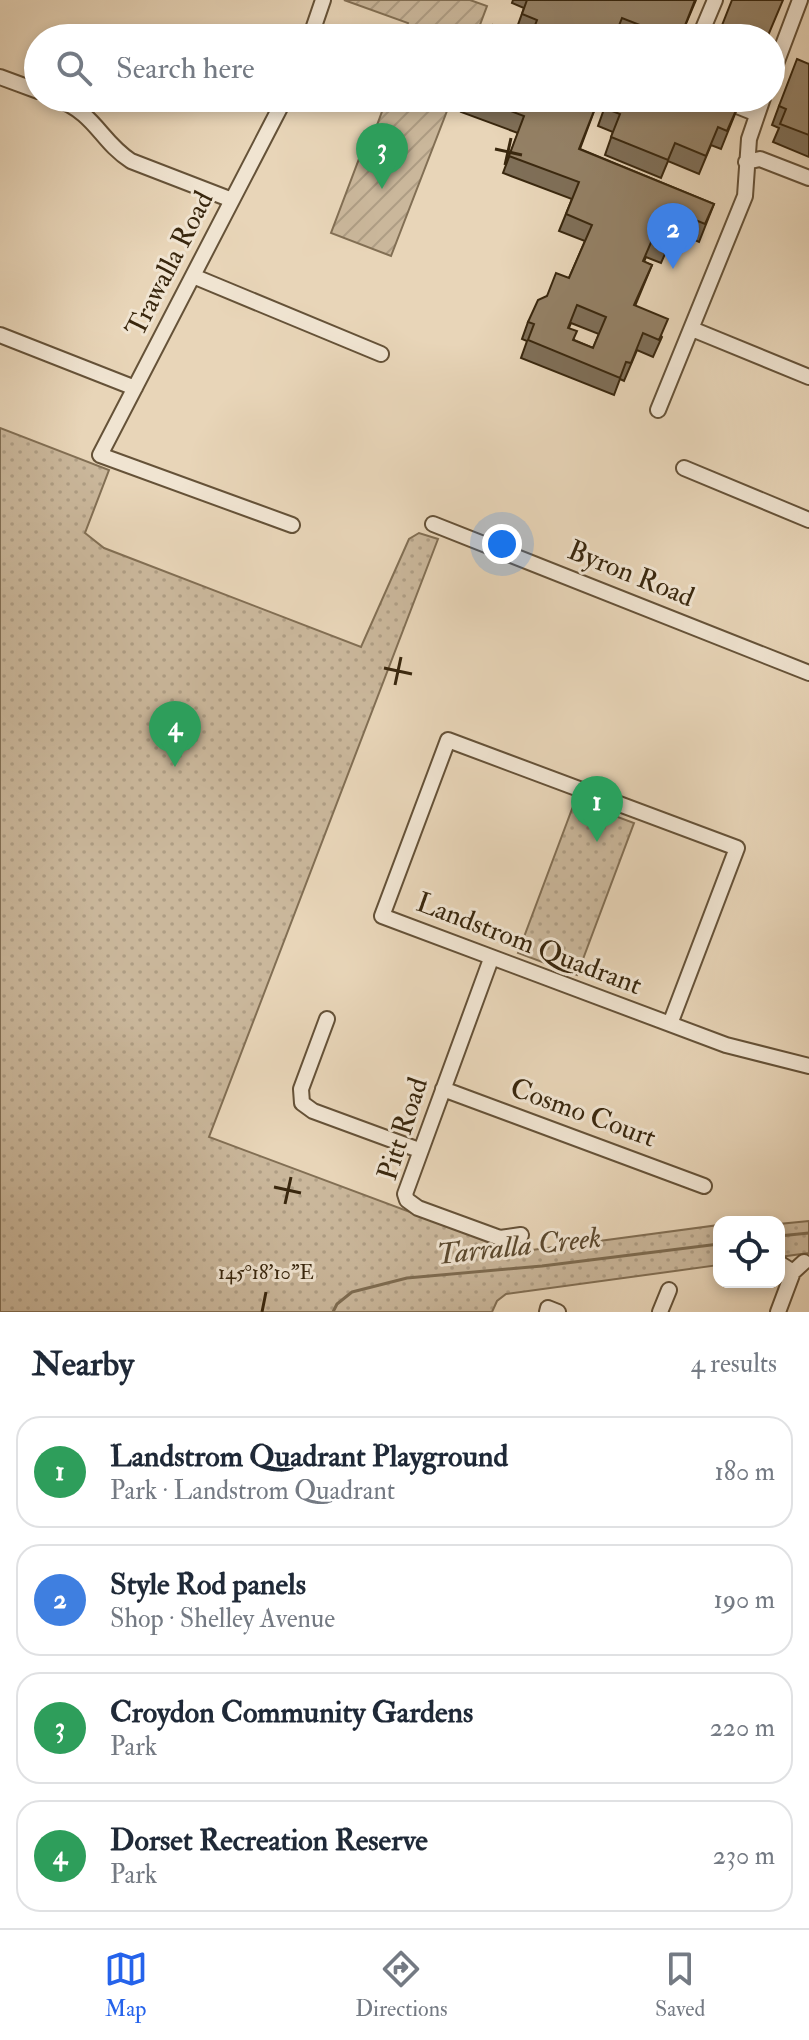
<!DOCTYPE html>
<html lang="en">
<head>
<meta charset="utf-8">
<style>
  body { margin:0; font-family:"IM FELL Double Pica",serif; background:#f6f6f7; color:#1f2937 }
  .controls { position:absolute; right:24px; bottom:24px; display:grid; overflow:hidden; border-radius:16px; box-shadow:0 4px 12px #0003 }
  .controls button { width:72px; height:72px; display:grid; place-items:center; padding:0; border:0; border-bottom:2px solid #e0e1e3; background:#fff; color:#1f2937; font:40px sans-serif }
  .you { position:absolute; left:502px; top:544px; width:28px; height:28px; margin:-20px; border:6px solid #fff; border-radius:50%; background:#1a73e8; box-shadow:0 0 0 12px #1a73e833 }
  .badge { display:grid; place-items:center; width:52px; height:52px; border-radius:50%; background:#2563eb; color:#fff; font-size:26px; font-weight:700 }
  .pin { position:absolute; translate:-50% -66px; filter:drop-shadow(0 2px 4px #0008) }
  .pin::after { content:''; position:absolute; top:42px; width:28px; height:24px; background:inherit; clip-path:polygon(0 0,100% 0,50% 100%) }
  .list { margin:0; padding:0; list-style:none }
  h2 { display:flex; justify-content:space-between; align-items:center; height:104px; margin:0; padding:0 32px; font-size:34px }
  h2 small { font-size:26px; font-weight:400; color:#747a83 }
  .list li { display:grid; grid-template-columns:52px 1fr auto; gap:24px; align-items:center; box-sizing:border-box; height:112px; margin:0 16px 16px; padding:0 16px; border:2px solid #e0e1e3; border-radius:24px }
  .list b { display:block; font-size:30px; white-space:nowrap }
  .list p { margin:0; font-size:26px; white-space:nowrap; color:#747a83 }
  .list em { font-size:26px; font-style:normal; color:#747a83 }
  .icon { flex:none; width:44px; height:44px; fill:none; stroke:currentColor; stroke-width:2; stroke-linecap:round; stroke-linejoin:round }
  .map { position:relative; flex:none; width:809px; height:1312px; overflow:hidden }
  .search { position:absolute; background:#fff; box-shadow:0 4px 12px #0003; left:24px; right:24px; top:24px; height:88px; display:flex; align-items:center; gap:20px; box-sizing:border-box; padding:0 28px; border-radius:44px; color:#747a83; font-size:30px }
  .sheet { height:616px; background:#fff }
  nav { display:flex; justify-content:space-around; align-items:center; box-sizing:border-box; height:112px; border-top:2px solid #e0e1e3; background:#fff; font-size:22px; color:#747a83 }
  nav a { display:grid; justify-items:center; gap:4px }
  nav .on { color:#2563eb }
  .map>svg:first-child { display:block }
  .park { fill:url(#park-dots); stroke:#826f54; stroke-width:2 }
  .garden { fill:url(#garden-furrows); stroke:#826f54; stroke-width:2 }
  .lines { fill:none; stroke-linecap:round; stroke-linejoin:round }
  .stream { stroke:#7e6c51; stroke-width:3 }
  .minor-casing { stroke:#655238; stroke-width:18 }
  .minor { stroke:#f0e4d1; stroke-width:14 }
  .wall { fill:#7f6f58; stroke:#39270e; stroke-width:2; fill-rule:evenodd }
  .building { fill:#948166; stroke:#39270e; stroke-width:2; fill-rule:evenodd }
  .ticks { fill:none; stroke:#39270e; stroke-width:3 }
  .labels { text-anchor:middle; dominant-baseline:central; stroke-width:6; stroke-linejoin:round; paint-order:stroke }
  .street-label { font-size:28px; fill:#39270e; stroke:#f0e4d1 }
  .water-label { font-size:30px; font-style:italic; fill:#5c4a30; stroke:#f0e4d1 }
  .ticks-label { font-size:20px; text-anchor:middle; fill:#39270e; stroke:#f0e4d1; stroke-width:6; stroke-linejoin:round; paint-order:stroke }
</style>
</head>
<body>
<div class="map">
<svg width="809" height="1312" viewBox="0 0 809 1312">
  <defs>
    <pattern id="park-dots" width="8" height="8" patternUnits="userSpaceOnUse" patternTransform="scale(2)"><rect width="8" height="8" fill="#cab79b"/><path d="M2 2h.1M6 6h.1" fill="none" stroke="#ae9d84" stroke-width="1.8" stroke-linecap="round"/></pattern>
    <pattern id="garden-furrows" width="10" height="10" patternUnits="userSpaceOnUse" patternTransform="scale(2)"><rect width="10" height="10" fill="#cab79b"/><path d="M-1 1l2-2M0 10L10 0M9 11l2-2" fill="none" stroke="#ae9d84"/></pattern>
  </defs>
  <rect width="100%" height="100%" fill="#e8d5b8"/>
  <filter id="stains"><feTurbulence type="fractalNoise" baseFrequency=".0025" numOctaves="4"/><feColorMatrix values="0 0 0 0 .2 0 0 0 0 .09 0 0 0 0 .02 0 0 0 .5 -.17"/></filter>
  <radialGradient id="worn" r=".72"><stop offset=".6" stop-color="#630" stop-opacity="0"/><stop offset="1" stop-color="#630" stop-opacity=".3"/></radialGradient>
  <path class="park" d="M 0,428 L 109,470 L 85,533 L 104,548 L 361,647 L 409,539 L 419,533 L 438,539 L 209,1137 L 517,1252 L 719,1225 L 719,1265 L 506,1294 L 497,1301 L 492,1312 L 0,1312 Z
    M 575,801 L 634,823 L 577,975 L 518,953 Z
    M 809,1221 L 809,1253 L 779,1257 L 779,1224 Z"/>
  <path class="garden" d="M 344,0 L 470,0 L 487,6 L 475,38 L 403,38 L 408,23 Z
    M 387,98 L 452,98 L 391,256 L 331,233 L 365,143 L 370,144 Z"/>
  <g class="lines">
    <path class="stream" d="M 779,1236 L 809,1233
      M 333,1312 L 337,1304 L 352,1292 L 407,1278 L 542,1266 L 719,1244"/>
    <defs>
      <path id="minor" d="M 310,38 L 323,0
        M 699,38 L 715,0
        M 0,77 L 38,91
        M 771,77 L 800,0
        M 55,98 C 97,114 99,140 131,161 L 232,200
        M 285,98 L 100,455 L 292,525
        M 717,98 L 757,114
        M 746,162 L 760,159 L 809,178
        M 193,276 L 381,354
        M 692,329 L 809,377
        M 0,335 L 135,388
        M 658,410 L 745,196 L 749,139 L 763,98
        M 684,468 L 809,520
        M 433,524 L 809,673
        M 491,959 L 405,1194 L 407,1200 L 418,1208 L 500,1238 L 521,1235
        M 327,1019 L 301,1089 L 302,1103 L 313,1111 L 419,1150
        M 670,1024 L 737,848 L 448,740 L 382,916 L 726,1045 L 809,1066
        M 443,1089 L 704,1186
        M 779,1263 L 793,1272 L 804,1262
        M 547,1312 L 548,1308 L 558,1312
        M 660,1312 L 669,1290
        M 778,1312 L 793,1272"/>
    </defs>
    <use href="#minor" class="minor-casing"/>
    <use href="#minor" class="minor"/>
  </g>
  <path class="wall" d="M 513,0 L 696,0 L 680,38 L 619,38 L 615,36 L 615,38 L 529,38 L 515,33 L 524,8 L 512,3 Z
    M 809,64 L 809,157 L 773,142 L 779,128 L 772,125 L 779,106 Z
    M 466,98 L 599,98 L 580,149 L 714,204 L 699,242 L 675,231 L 661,263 L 646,257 L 644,262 L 652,265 L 635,306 L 662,337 L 653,357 L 637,350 L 624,381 L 620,379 L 614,395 L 521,358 L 527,341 L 522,339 L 528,322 L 547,296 L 569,278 L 585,241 L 559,231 L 572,199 L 503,173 L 518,133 L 461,112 ZM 571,323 L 599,334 L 593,348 L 574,340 L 569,328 Z
    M 608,98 L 741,99 L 721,149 L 711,145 L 699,174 L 668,161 L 661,178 L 605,155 L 613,132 L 598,126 Z"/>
  <path class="building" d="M 527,0 L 695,0 L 680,38 L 673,38 L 622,18 L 614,38 L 562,38 L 534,28 L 537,20 L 522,14 Z
    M 732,0 L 783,0 L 767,38 L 717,38 Z
    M 493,25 L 509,32 L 507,38 L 489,38 Z
    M 797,59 L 809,64 L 809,135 L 780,124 L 786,109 L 779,106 Z
    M 476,98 L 599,98 L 579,149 L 714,204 L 705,224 L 681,214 L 668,246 L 652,240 L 643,261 L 652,265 L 634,305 L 668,319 L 659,340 L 643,333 L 631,363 L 626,362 L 620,378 L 528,340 L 534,324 L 528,322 L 538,300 L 547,296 L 556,273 L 569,278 L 592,225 L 566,214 L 579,182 L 509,156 L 524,116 ZM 577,305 L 606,317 L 593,348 L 573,340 L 577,331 L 568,328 Z
    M 608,98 L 738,98 L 741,99 L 727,131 L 718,127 L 706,156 L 675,143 L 668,160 L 611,137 L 620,114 L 604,108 Z"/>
  <path class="ticks" d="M 495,149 L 522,155M 505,165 L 511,138M 384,668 L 412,674M 395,685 L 401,657M 274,1187 L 301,1193M 285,1204 L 291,1177M 262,1312 L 266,1292"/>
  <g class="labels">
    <g class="street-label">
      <text transform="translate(170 264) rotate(-63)">Trawalla Road</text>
      <text transform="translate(631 574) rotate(22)">Byron Road</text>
      <text transform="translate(529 944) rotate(21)">Landstrom Quadrant</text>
      <text transform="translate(583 1113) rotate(20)">Cosmo Court</text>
      <text transform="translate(403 1129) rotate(-72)">Pitt Road</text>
    </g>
    <g class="water-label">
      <text transform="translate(519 1246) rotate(-6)">Tarralla Creek</text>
    </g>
  </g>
  <g class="ticks-label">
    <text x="266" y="1279">145°18'10"E</text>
  </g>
  <rect width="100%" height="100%" filter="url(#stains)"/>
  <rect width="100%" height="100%" fill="url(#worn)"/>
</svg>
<div class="controls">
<button><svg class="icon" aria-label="locate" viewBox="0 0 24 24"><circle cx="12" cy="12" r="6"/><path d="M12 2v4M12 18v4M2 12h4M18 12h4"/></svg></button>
</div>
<div class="you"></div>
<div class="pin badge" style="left:597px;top:842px;background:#2e9e5b">1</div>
<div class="pin badge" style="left:673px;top:269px;background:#3f7fe0">2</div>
<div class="pin badge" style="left:382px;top:189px;background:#2e9e5b">3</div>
<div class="pin badge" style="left:175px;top:767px;background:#2e9e5b">4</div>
<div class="search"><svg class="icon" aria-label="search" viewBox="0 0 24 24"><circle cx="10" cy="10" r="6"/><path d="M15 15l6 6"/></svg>Search here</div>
</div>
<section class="sheet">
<h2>Nearby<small>4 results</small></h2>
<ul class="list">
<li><span class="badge" style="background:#2e9e5b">1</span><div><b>Landstrom Quadrant Playground</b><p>Park · Landstrom Quadrant</p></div><em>180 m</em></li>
<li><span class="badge" style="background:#3f7fe0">2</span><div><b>Style Rod panels</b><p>Shop · Shelley Avenue</p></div><em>190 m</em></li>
<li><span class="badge" style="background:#2e9e5b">3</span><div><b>Croydon Community Gardens</b><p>Park</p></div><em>220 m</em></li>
<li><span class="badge" style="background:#2e9e5b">4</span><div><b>Dorset Recreation Reserve</b><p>Park</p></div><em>230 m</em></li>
</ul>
</section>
<nav>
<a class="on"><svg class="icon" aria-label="map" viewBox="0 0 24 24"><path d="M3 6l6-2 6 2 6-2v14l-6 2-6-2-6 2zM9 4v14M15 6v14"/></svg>Map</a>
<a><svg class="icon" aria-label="directions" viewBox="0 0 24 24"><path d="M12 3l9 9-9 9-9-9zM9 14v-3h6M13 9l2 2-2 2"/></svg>Directions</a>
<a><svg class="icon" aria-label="saved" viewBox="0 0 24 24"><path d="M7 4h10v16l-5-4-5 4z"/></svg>Saved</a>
</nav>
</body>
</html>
